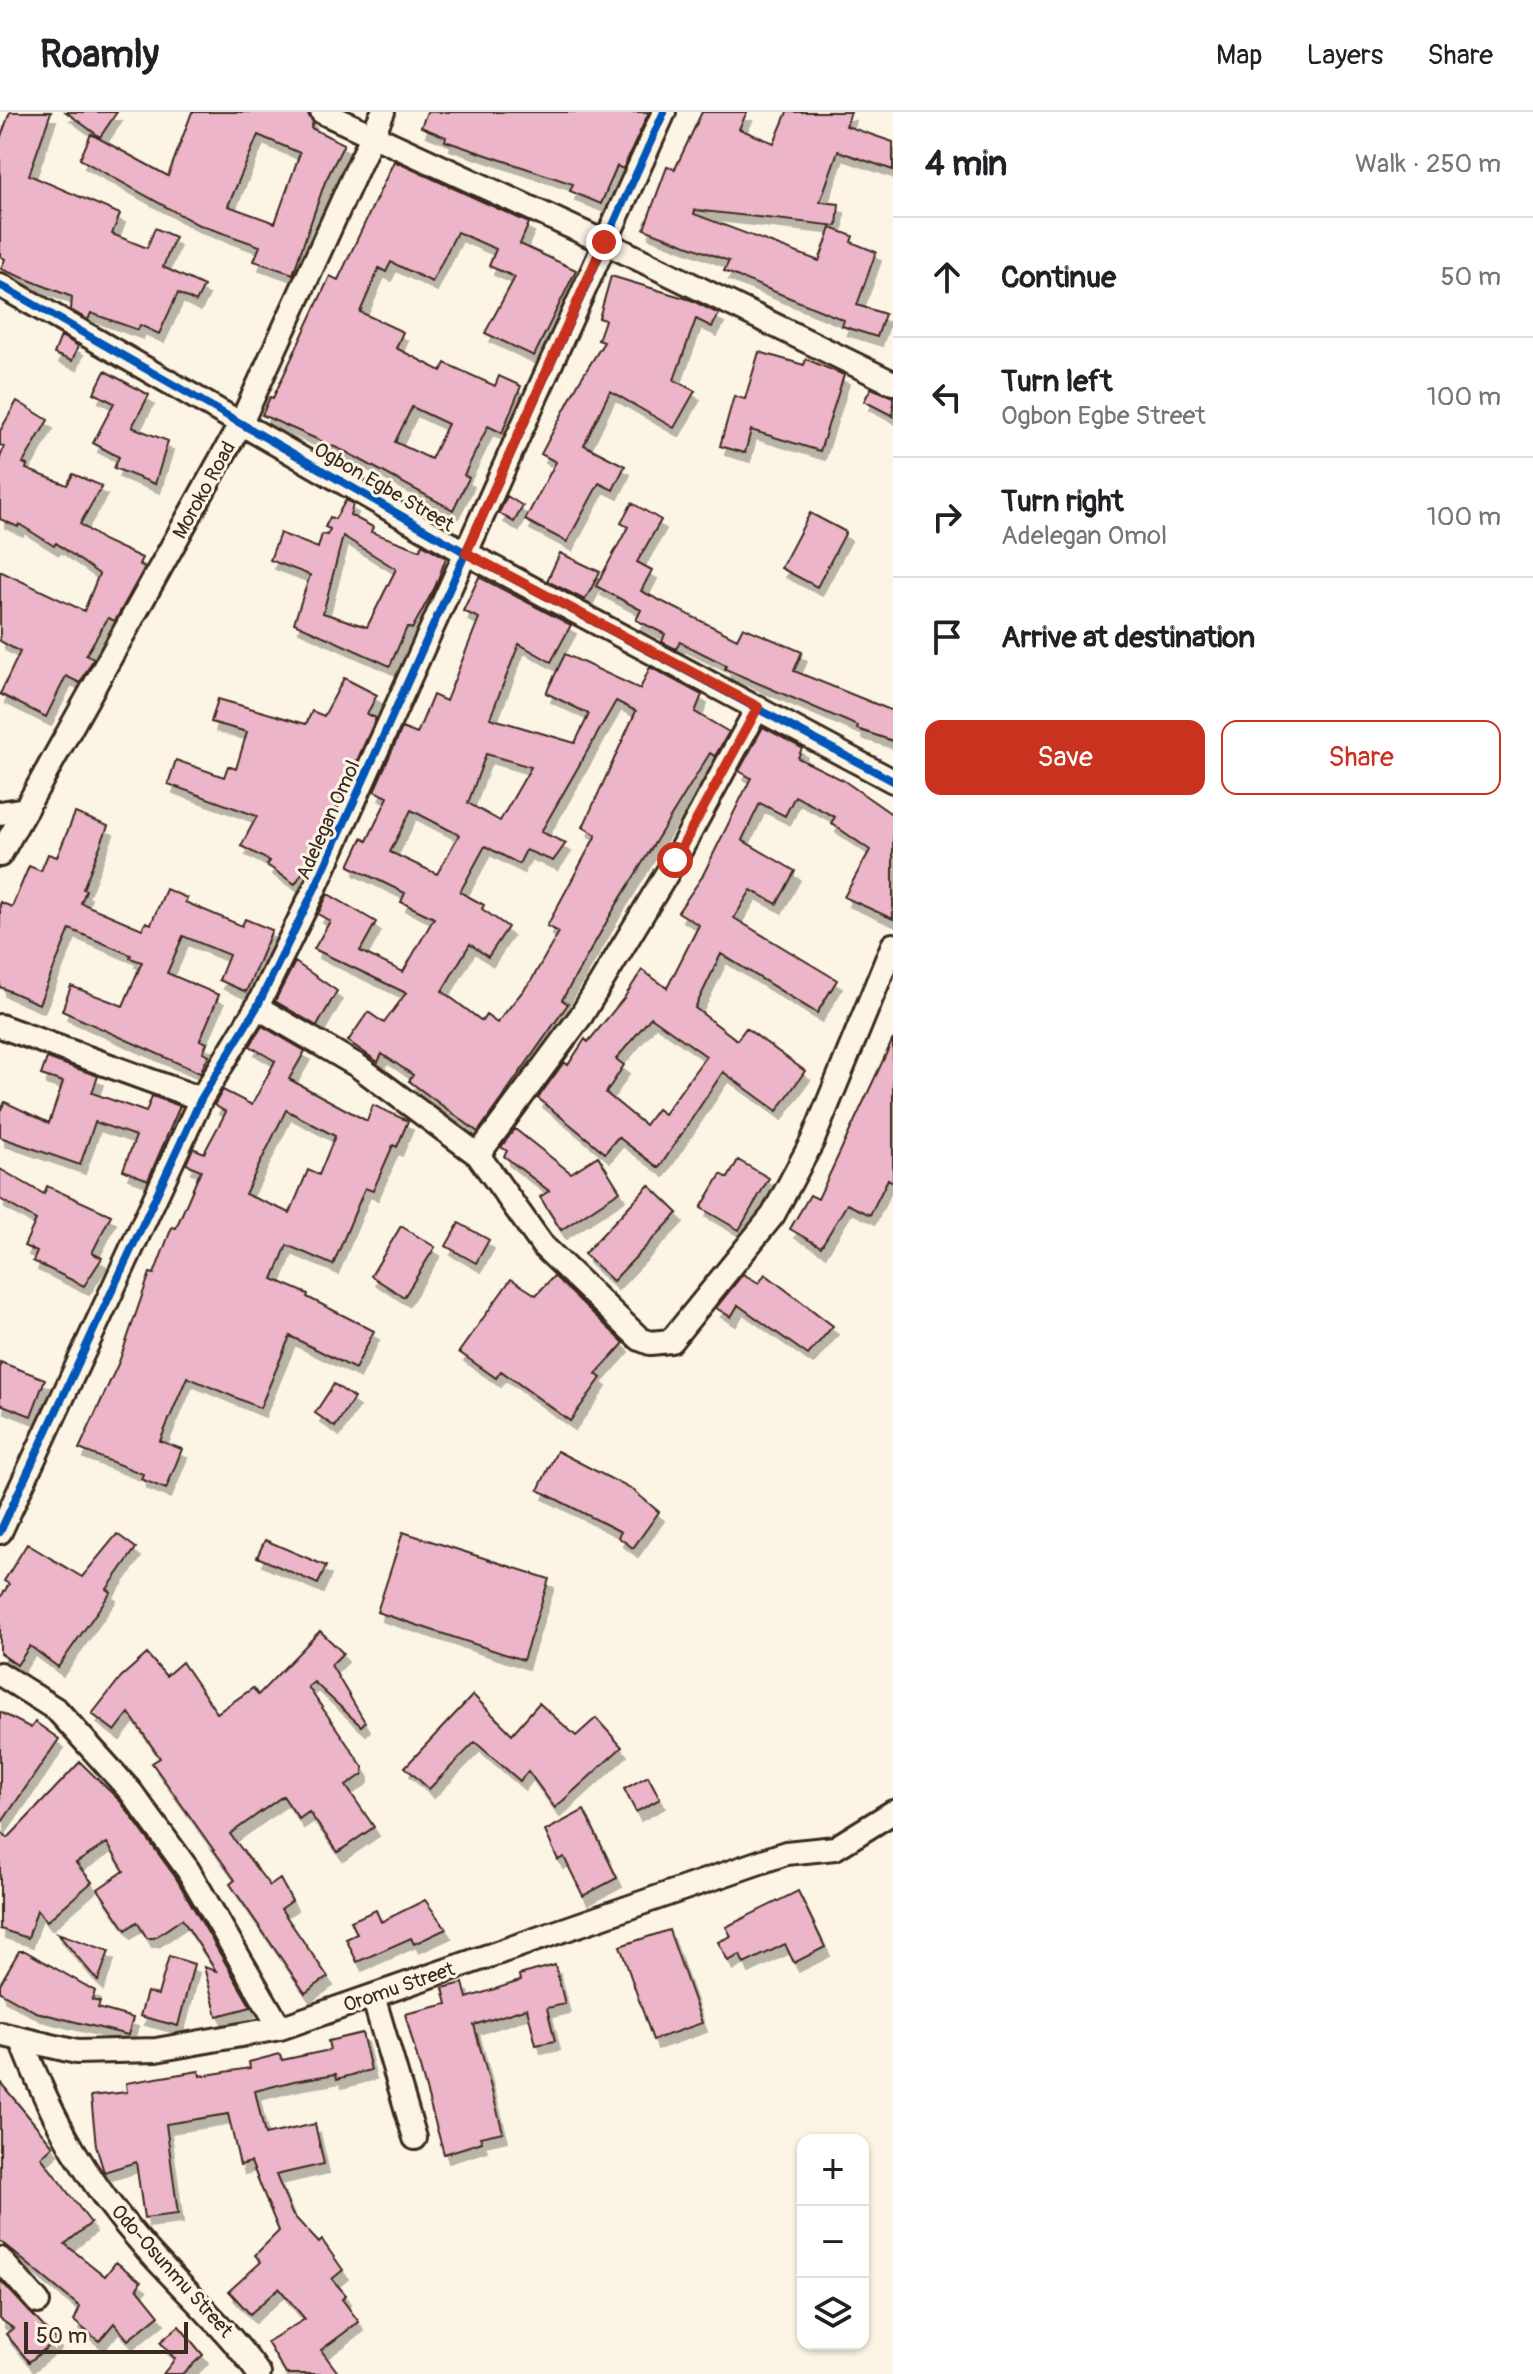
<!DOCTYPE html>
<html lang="en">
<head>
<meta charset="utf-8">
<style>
  body { margin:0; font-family:Pangolin,sans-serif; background:#f6f6f6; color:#202124 }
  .controls { position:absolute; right:24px; bottom:24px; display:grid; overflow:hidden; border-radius:16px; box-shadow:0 2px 6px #0004 }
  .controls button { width:72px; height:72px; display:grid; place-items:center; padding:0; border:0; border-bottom:2px solid #e0e0e0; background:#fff; color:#202124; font:40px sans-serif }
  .scale { position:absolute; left:24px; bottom:20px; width:164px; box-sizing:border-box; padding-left:8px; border:4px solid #3b2a1e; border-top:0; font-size:22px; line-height:28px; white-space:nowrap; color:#3b2a1e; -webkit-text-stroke:6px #fcf5e5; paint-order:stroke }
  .stop { position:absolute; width:24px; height:24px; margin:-18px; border:6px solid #c8321e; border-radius:50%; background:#fff }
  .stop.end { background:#c8321e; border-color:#fff; box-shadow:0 2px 8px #0008 }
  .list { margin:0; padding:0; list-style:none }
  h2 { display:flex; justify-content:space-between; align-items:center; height:104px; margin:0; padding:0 32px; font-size:34px }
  h2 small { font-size:26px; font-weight:400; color:#757577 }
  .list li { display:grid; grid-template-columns:52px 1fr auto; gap:24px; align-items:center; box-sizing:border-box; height:120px; padding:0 32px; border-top:2px solid #e0e0e0 }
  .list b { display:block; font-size:30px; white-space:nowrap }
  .list p { margin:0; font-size:26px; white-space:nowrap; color:#757577 }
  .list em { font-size:26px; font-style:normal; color:#757577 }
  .actions { display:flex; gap:16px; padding:24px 32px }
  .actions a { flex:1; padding:18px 0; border:2px solid #c8321e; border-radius:16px; text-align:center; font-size:28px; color:#c8321e }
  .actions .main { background:#c8321e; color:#fff }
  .icon { flex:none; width:44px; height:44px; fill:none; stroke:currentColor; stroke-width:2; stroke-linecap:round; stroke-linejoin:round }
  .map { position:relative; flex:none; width:893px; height:2262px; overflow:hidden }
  header { display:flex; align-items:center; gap:48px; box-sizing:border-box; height:112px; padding:0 40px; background:#fff; border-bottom:2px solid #e0e0e0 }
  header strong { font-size:38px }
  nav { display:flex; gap:44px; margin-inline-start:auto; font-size:28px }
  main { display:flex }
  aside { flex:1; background:#fff }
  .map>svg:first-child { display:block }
  .building { fill:#edb5c9; stroke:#3b2a1e; stroke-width:2; fill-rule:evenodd; filter:url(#shadow) }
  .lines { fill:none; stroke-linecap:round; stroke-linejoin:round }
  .minor-casing { stroke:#3b2a1e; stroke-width:28 }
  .minor { stroke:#fcf5e5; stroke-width:22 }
  .cycleway-casing { stroke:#fcf5e5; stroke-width:13 }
  .cycleway { stroke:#0057b8; stroke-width:8 }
  .route { stroke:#c8321e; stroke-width:10 }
  .labels { text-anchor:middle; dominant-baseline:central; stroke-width:6; stroke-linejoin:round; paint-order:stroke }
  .street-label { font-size:20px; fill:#3b2a1e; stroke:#fcf5e5 }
</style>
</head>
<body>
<header>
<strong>Roamly</strong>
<nav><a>Map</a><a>Layers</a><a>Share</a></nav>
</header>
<main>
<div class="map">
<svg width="893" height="2262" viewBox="0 0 893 2262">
  <defs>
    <filter id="shadow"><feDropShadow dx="5" dy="9" stdDeviation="0" flood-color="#0004"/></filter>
  </defs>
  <rect width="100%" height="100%" fill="#fcf5e5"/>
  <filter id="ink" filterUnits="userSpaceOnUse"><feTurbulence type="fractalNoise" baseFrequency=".0125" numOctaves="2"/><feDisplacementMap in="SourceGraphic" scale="16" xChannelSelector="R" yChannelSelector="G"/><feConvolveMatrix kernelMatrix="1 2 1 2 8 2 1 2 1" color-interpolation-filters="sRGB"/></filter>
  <g filter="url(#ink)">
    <path class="building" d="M 10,0 L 51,0 L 29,63 L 120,102 L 112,122 L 147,136 L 155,116 L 175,125 L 163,155 L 204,174 L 196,190 L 178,181 L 159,222 L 140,213 L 138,218 L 91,201 L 88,208 L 71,198 L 72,185 L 1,157 L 5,147 L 0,144 L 0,27 Z
      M 66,0 L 117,0 L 100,25 Z
      M 192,0 L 306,0 L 313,10 L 311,16 L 344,32 L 325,70 L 293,162 L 254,149 L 260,134 L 197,112 L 80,47 L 91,22 L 168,64 ZM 258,23 L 300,41 L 275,111 L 228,94 Z
      M 427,0 L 649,0 L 623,57 L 617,54 L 601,92 L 570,79 L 573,72 L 445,29 L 446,25 L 421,15 Z
      M 702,0 L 747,0 L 739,17 L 774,31 L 787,0 L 851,0 L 846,14 L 893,30 L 893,58 L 838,39 L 820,90 L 839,92 L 837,114 L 695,98 L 694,102 L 819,149 L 831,116 L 853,124 L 851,130 L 876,140 L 857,193 L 885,202 L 877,225 L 842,214 L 844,208 L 724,159 L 729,149 L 644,117 L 667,55 L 675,57 Z
      M 394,49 L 529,111 L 520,132 L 576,158 L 534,244 L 485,221 L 515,165 L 489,154 L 496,137 L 457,120 L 432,170 L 391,150 L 386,160 L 379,156 L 360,200 L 403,220 L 396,236 L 441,259 L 445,251 L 495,274 L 499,264 L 521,274 L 502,321 L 488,314 L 464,363 L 469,366 L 453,398 L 346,340 L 262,303 L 270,285 L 273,286 L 330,164 L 338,168 ZM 412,295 L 448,312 L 431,347 L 395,330 Z
      M 611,164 L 691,188 L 719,202 L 712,215 L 696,207 L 674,268 L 695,279 L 674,316 L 610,279 L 584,333 L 625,354 L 613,378 L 599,371 L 567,430 L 525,408 L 556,350 L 541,342 L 579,270 L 604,230 L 598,228 L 605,208 L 599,206 Z
      M 61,224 L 78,234 L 72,249 L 54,242 Z
      M 759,240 L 804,253 L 806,247 L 844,263 L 820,339 L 751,318 L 745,341 L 720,334 L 734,284 L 745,287 Z
      M 105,259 L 149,283 L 132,315 L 168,329 L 155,372 L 114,356 L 119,345 L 93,331 L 114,291 L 94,281 Z
      M 871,276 L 893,285 L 893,304 L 864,289 Z
      M 17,289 L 48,308 L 23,351 L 27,353 L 26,357 L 67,373 L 73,362 L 102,374 L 80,412 L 103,428 L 142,446 L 139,452 L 145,455 L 115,509 L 108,506 L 86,543 L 94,546 L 80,571 L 66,564 L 46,605 L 0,582 L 20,540 L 0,529 L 0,459 L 84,499 L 99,462 L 56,431 L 54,434 L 19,412 L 18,415 L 0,407 L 0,346 L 4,335 L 0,333 L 0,319 Z
      M 507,384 L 523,394 L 514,410 L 499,401 Z
      M 346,388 L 353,392 L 350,403 L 373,415 L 371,420 L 420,438 L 422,432 L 446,446 L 435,475 L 412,517 L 407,515 L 390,554 L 294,511 L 310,463 L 270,448 L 280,421 L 318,436 L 322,422 L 327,423 L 330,417 L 325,415 L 330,405 L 335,407 ZM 343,424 L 396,457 L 367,515 L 323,501 Z
      M 632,391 L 661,408 L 637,450 L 652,458 L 641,479 L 737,527 L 743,515 L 802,540 L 794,559 L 893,599 L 893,629 L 857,617 L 858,614 L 725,557 L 726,553 L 680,530 L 676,537 L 662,530 L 665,522 L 636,508 L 641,498 L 596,474 L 628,415 L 621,411 Z
      M 810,401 L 846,420 L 817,475 L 781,456 Z
      M 560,441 L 600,460 L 585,488 L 547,469 Z
      M 479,465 L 571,513 L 551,550 L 519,532 L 490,606 L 575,631 L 589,602 L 546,581 L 565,542 L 640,577 L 650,555 L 702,583 L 695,600 L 729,620 L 715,644 L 710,641 L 614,797 L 562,888 L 568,892 L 478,1020 L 409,969 L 413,963 L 382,942 L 378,950 L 348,929 L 368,900 L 384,911 L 406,881 L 314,837 L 330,809 L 318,802 L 328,782 L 376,810 L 360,839 L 403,860 L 434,806 L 401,790 L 405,781 L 349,754 L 362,726 L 367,729 L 388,685 L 374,679 L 402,616 L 417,622 L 433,583 L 446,589 L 479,506 L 463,499 ZM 616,589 L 636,599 L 583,715 L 596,723 L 547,814 L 559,820 L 531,869 L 497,911 L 486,903 L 482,909 L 442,879 L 470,832 L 488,845 L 508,815 L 482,797 L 484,793 L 460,780 L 485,734 L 519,752 L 526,738 L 553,749 L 566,731 L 541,720 ZM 486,642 L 531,655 L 500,709 L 468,691 ZM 411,698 L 459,723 L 437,762 L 390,740 Z
      M 344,566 L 377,583 L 367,602 L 376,606 L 334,700 L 309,740 L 314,743 L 295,772 L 267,753 L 270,749 L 241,734 L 257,704 L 168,672 L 176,648 L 224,665 L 228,654 L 236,657 L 247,620 L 211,610 L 218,587 L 306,612 L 312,599 L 324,604 Z
      M 763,615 L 802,636 L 798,646 L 843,668 L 893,703 L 893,807 L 844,785 L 870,738 L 831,711 L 835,705 L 795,684 L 785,704 L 760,691 L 742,728 L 795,759 L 777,792 L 751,778 L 734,806 L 837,868 L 817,901 L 721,842 L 695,896 L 737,928 L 746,916 L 805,959 L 777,999 L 723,960 L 659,1056 L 618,1025 L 605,1041 L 538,986 L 564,950 L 568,953 L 585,927 L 588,930 L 624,886 L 642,858 L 667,876 L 699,813 L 678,800 L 702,765 L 751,666 L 739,659 ZM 651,905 L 706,944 L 664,1002 L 657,997 L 645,1013 L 606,981 L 624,953 L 616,947 Z
      M 75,701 L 108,714 L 83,777 L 86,778 L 81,791 L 142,817 L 146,810 L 151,812 L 166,777 L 187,786 L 185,790 L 242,814 L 245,807 L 272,818 L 246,880 L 219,868 L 229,843 L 183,824 L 167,861 L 219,883 L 200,928 L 207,931 L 203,940 L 209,943 L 200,961 L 62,899 L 71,874 L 123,894 L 142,850 L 130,846 L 131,843 L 70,817 L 39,892 L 0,875 L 0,790 L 12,795 L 29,754 L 41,759 L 48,742 L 57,745 Z
      M 295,850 L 337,879 L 317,914 L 275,889 Z
      M 262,914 L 305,939 L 289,967 L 367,1009 L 373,993 L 408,1009 L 397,1035 L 393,1033 L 373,1079 L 365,1076 L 333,1153 L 287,1133 L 273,1167 L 308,1182 L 307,1185 L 374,1219 L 355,1257 L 290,1224 L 260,1296 L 187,1265 L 160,1329 L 182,1337 L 166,1377 L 141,1367 L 143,1362 L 79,1337 L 119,1250 L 150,1161 L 154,1162 L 172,1115 L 176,1116 L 201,1058 L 186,1052 L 193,1036 L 204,1041 L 226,1000 L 214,993 L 223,978 L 252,993 L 275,949 L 250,934 ZM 286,998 L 335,1024 L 319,1063 L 308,1058 L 290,1101 L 245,1082 Z
      M 893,927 L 893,1070 L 888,1067 L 870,1103 L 847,1092 L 821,1135 L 790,1117 L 810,1083 L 818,1087 Z
      M 47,946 L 98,964 L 92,981 L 146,1000 L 152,984 L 180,994 L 148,1068 L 123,1058 L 136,1024 L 95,1010 L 80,1053 L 0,1025 L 0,999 L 5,990 L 49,1011 L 63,970 L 41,963 Z
      M 515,1017 L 571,1061 L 598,1044 L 620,1079 L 561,1118 L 540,1085 L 549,1079 L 504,1044 L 507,1039 L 501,1035 Z
      M 738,1048 L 769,1066 L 739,1118 L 701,1096 L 721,1062 L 728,1066 Z
      M 0,1057 L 44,1082 L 47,1074 L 111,1103 L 92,1141 L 102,1146 L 84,1174 L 33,1149 L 37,1140 L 24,1134 L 36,1108 L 0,1087 Z
      M 649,1073 L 678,1101 L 613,1169 L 584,1142 Z
      M 459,1111 L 489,1128 L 476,1151 L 446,1134 Z
      M 401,1114 L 435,1135 L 404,1185 L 371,1164 Z
      M 743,1162 L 759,1171 L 765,1162 L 833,1214 L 808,1243 L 738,1193 L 731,1205 L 716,1196 Z
      M 554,1164 L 624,1231 L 596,1262 L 601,1266 L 570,1309 L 501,1259 L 496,1266 L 459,1240 L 511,1167 L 536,1183 Z
      M 0,1250 L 45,1267 L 31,1304 L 0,1292 Z
      M 334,1272 L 354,1286 L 335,1315 L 315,1301 Z
      M 557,1339 L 633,1378 L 659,1400 L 633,1436 L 618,1425 L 621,1420 L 538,1378 Z
      M 403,1420 L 549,1467 L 523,1548 L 377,1500 Z
      M 117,1422 L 136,1436 L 107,1477 L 111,1480 L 58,1555 L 30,1534 L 17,1553 L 0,1541 L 0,1486 L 9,1472 L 4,1469 L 27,1432 L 82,1465 Z
      M 265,1428 L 326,1454 L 318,1472 L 257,1445 Z
      M 320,1519 L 343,1541 L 331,1553 L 365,1610 L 361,1614 L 314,1570 L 308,1575 L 363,1655 L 363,1662 L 346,1674 L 374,1715 L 338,1740 L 309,1700 L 299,1707 L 283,1684 L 230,1722 L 270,1774 L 280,1767 L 292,1789 L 281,1797 L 328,1865 L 305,1881 L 230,1772 L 235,1768 L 152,1651 L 160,1646 L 129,1601 L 115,1619 L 92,1602 L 121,1565 L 147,1542 L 166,1564 L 182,1550 L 217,1601 L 253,1576 L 258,1583 Z
      M 473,1583 L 512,1622 L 539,1591 L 576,1624 L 596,1606 L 622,1635 L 555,1696 L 528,1659 L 520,1669 L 475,1630 L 429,1677 L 405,1655 Z
      M 0,1600 L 31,1616 L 35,1610 L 59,1627 L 0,1713 Z
      M 80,1650 L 120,1689 L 176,1766 L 251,1895 L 217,1904 L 204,1855 L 216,1859 L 182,1807 L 154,1826 L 147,1826 L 137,1810 L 126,1818 L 98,1777 L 124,1759 L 107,1731 L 76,1751 L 92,1770 L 47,1809 L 37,1798 L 28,1826 L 0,1817 L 0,1719 L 8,1726 Z
      M 648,1664 L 660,1687 L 636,1700 L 624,1677 Z
      M 584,1698 L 617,1766 L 583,1784 L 564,1745 L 558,1748 L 545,1719 Z
      M 798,1779 L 825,1835 L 794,1851 L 785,1832 L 744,1852 L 740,1843 L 728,1849 L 718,1830 L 731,1824 L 726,1815 Z
      M 425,1788 L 446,1817 L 414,1832 L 411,1826 L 357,1850 L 346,1827 L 357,1822 L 351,1809 L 376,1798 L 381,1810 Z
      M 669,1818 L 702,1911 L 653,1928 L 620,1834 Z
      M 57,1821 L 109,1839 L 98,1869 Z
      M 19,1839 L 25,1839 L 95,1879 L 92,1888 L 100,1890 L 98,1896 L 133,1906 L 128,1923 L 36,1900 L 0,1880 L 0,1872 Z
      M 169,1844 L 194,1852 L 178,1914 L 140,1904 L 147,1880 L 158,1883 Z
      M 555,1853 L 565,1892 L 547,1896 L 555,1929 L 536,1933 L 527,1896 L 474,1913 L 503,2020 L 480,2025 L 482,2030 L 444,2042 L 405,1902 L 447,1892 L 443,1876 L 463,1871 L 467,1886 L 520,1869 L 519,1863 Z
      M 362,1921 L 371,1958 L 337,1967 L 336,1962 L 294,1969 L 255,1979 L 265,2023 L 315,2012 L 324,2052 L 276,2063 L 292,2102 L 319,2131 L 322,2128 L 343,2158 L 332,2167 L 346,2183 L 342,2187 L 359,2210 L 321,2238 L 339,2262 L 286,2262 L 267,2230 L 305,2207 L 279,2176 L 250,2202 L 229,2179 L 261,2150 L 255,2143 L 279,2119 L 251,2050 L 240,2053 L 228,2002 L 166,2012 L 178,2102 L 144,2106 L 136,2050 L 104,2060 L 96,2034 L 91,1984 L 127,1980 L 126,1971 L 199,1959 L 200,1964 L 250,1956 L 249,1950 L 280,1942 L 282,1948 L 330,1938 L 328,1929 Z
      M 0,1970 L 53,2034 L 41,2045 L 91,2111 L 65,2132 L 105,2164 L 116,2150 L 141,2170 L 137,2176 L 159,2203 L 128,2228 L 114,2211 L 99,2229 L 74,2209 L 80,2195 L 0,2129 Z
      M 0,2168 L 56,2228 L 29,2250 L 6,2222 L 13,2216 L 0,2207 Z
      M 179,2214 L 203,2243 L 182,2262 L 163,2262 L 175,2247 L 160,2230 Z"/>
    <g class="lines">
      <defs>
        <path id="minor" d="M 322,0 L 604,130 L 893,271
          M 0,173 L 466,441 L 893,669
          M 0,701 L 26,697
          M 0,743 L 241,311 L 383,0
          M 257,895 L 358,954 L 478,1043 L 543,1134 L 640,1227 L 650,1231 L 671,1229 L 773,1103 L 812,1030 L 893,833
          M 0,914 L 201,987
          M 478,1043 L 581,904 L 675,748 L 758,595
          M 0,1420 L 201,987 L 257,895 L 315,776 L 664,0
          M 0,1562 L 57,1598 L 131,1680 L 188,1758 L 280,1916
          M 373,1884 L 415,2026
          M 0,1922 L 77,1940 L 156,1938 L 280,1916 L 786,1741 L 835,1736 L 893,1700
          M 22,1929 C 52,2008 87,2070 144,2134 C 182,2177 225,2214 259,2262
          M 0,2147 L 38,2190"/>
      </defs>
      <use href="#minor" class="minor-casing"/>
      <use href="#minor" class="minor"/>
      <defs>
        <path id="cycleway" d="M 0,173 L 466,441 L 893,669
          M 0,1420 L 201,987 L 257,895 L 315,776 L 664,0"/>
      </defs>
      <use href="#cycleway" class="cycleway-casing"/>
      <use href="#cycleway" class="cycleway"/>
    </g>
  </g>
  <g class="lines" filter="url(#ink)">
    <path class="route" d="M 604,130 L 466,441 L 758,595 L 675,748"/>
  </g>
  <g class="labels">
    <g class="street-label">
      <text transform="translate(384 375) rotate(30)">Ogbon Egbe Street</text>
      <text transform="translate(204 378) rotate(-61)">Moroko Road</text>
      <text transform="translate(328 708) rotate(-66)">Adelegan Omol</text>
      <text transform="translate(399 1875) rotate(-19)">Oromu Street</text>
      <text transform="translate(172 2159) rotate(48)">Odo-Osunmu Street</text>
    </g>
  </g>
</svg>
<div class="controls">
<button>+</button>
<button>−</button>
<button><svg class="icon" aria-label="layers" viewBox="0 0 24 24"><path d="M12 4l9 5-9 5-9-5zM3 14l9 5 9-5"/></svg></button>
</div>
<div class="scale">50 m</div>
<div class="stop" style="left:675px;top:748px"></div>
<div class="stop end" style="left:604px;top:130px"></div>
</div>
<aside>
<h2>4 min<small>Walk · 250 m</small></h2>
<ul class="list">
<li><svg class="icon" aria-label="ahead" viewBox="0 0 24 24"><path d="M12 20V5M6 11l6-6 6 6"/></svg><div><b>Continue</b></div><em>50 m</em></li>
<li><svg class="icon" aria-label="left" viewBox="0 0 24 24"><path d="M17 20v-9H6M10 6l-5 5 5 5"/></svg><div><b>Turn left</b><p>Ogbon Egbe Street</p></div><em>100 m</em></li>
<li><svg class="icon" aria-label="right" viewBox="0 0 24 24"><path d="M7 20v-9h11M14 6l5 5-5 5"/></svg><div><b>Turn right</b><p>Adelegan Omol</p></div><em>100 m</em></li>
<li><svg class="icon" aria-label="arrive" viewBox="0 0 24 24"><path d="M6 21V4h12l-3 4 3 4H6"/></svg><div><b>Arrive at destination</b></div></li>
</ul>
<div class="actions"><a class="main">Save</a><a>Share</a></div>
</aside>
</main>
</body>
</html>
